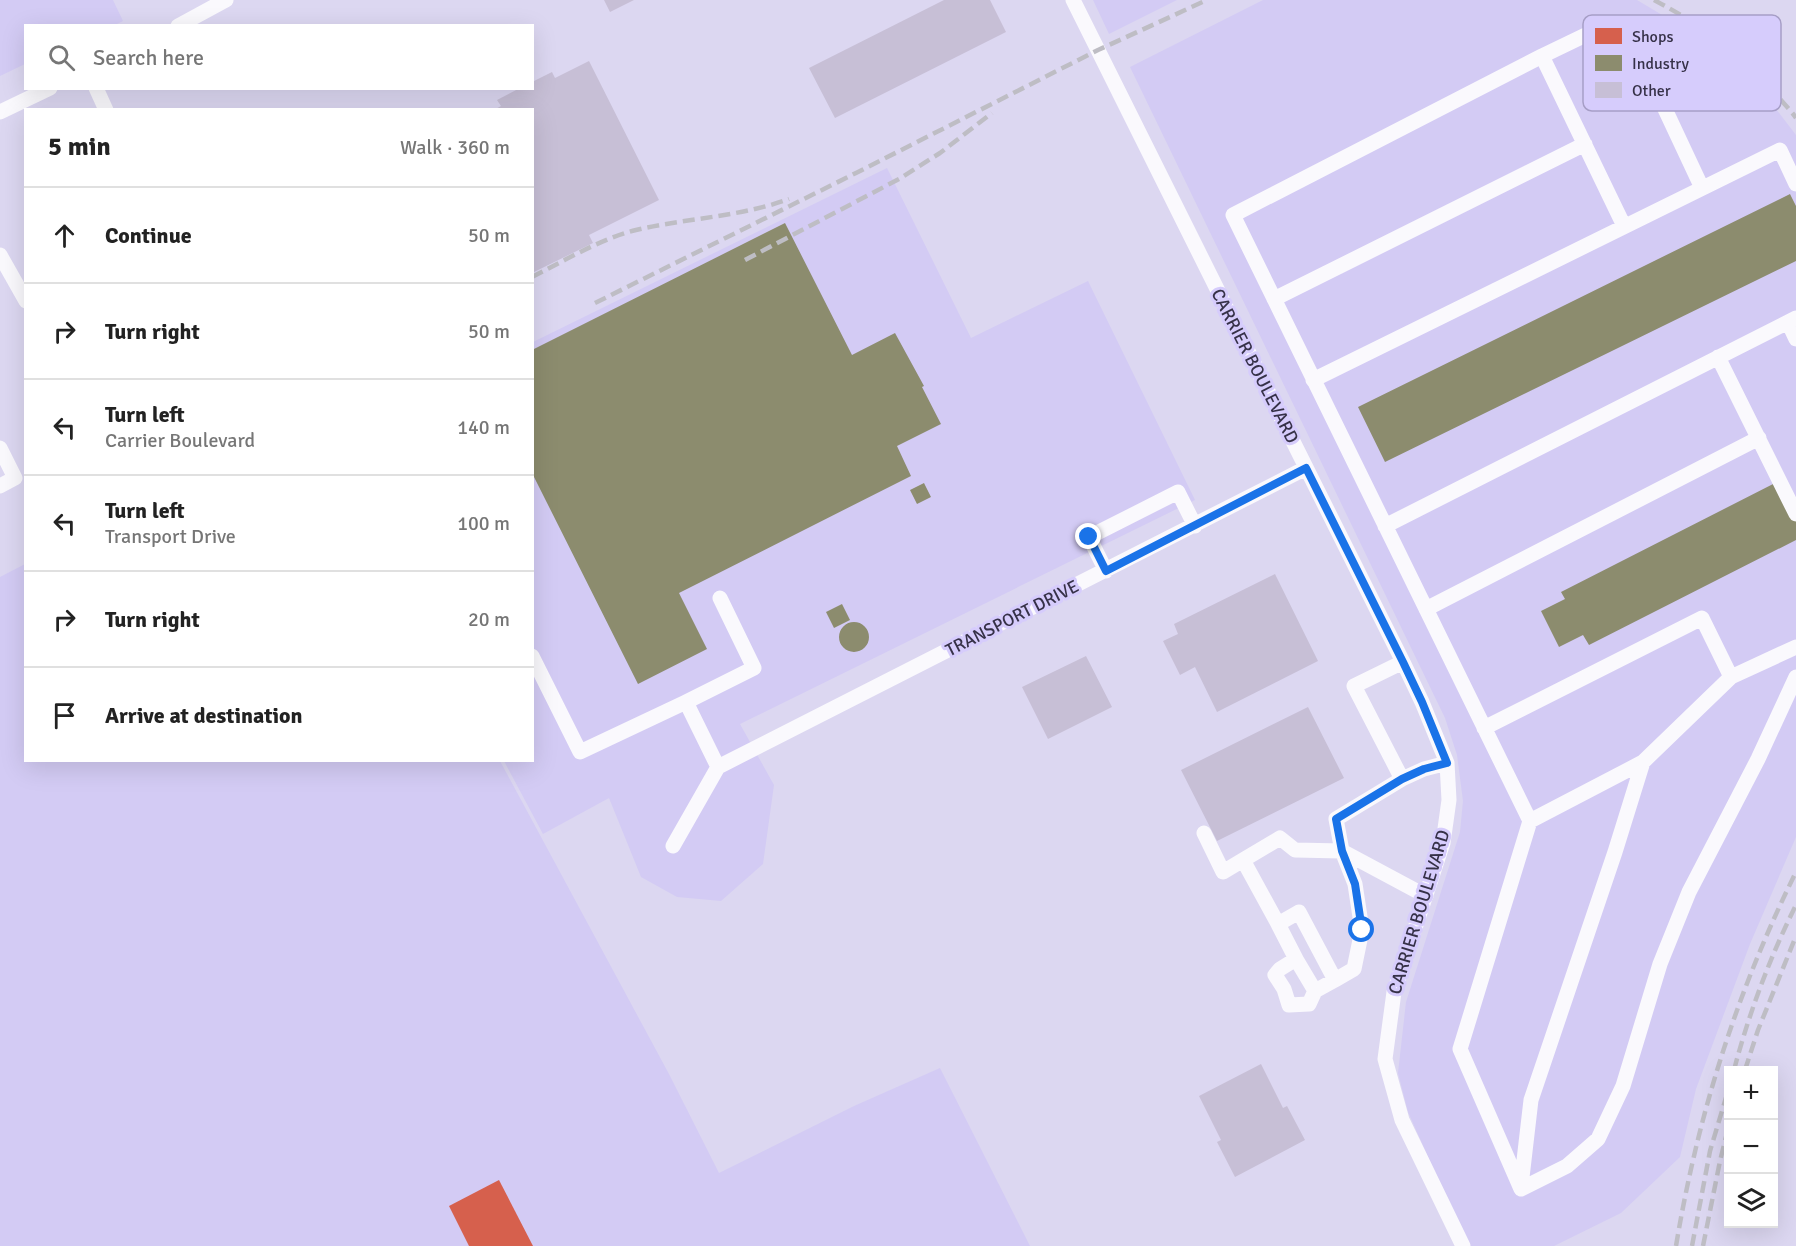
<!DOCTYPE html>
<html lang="en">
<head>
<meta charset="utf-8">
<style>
  body { margin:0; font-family:Signika,sans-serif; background:#f2f2f2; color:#222 }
  .controls { position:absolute; right:18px; bottom:18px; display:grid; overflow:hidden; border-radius:0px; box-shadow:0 6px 24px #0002 }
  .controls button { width:54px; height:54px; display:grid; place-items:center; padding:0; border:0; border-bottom:2px solid #e0e0e0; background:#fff; color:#222; font:30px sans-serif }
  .stop { position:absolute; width:18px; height:18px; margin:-14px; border:4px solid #1a73e8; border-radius:50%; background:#fff }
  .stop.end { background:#1a73e8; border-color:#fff; box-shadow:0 2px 6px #0008 }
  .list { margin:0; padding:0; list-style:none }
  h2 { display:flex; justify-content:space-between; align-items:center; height:78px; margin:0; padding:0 24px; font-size:26px }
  h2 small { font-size:20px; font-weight:400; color:#767676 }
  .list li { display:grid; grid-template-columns:39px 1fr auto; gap:18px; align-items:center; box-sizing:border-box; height:96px; padding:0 24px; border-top:2px solid #e0e0e0 }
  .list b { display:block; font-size:22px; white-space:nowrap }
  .list p { margin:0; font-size:20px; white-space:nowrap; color:#767676 }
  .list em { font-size:20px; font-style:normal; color:#767676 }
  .icon { flex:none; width:33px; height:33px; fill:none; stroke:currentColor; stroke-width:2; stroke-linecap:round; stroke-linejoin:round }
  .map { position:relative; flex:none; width:1796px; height:1246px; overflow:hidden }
  .search { position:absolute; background:#fff; box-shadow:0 6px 24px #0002; left:24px; top:24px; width:510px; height:66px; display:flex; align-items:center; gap:15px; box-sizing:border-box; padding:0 21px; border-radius:0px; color:#767676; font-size:22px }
  .panel { position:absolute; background:#fff; box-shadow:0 6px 24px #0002; left:24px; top:108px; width:510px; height:654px; border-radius:0px }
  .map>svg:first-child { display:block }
  .built { fill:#d3cbf4 }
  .shops { fill:#d6604d }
  .industry { fill:#8c8c6e }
  .building { fill:#c7bfd6 }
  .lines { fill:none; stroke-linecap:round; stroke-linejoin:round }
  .minor { stroke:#faf9fd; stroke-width:15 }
  .rail { stroke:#bebdc4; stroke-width:4.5; stroke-dasharray:12 6; stroke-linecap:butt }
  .route { stroke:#1a73e8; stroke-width:8 }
  .labels { text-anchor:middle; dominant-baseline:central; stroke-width:6; stroke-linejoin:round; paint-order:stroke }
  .street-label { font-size:18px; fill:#363148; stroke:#d6ccfc }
  .key { fill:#d6ccfc; stroke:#a69ec6; stroke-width:1.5 }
  .key-label { font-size:16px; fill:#363148 }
</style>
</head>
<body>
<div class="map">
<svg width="1796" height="1246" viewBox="0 0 1796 1246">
  <rect width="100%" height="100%" fill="#dcd7f1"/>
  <path class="built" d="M 0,0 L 113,0 L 123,21 L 113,26 L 26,26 L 25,64 L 0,76 Z
    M 1093,0 L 1177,0 L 1109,34 Z
    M 1263,0 L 1637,0 L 1721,50 L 1773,105 L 1796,135 L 1796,837 L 1750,944 L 1696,1089 L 1680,1157 L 1621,1213 L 1554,1246 L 1468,1246 L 1408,1112 L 1398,1073 L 1406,1002 L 1460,832 L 1463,801 L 1457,755 L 1445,718 L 1130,67 Z
    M 887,168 L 971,338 L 1088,281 L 1195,500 L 740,724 L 774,785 L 763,864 L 721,901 L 677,897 L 641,877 L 609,798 L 543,834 L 504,761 L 532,760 L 533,342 Z
    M 25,564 L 26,760 L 500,761 L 669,1074 L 719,1173 L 854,1106 L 940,1068 L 1030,1246 L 0,1246 L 0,577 Z"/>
  <path class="shops" d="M 499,1180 L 533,1246 L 469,1246 L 449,1206 Z"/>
  <path class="industry" d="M 1790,194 L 1796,206 L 1796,261 L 1385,462 L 1358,407 Z
    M 785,223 L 852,355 L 895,333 L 924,386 L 922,387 L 941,424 L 897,446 L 911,476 L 679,593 L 707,649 L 638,684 L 532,473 L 532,350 Z
    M 1777,482 L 1796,519 L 1796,540 L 1589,645 L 1583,635 L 1559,647 L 1541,611 L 1565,599 L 1561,592 Z
    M 924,483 L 931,497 L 917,504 L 910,490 Z
    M 842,604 L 850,620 L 834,628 L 826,612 Z
    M839 637a15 15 0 1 1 30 0a15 15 0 1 1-30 0Z"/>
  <path class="building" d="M 604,0 L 634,0 L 610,12 Z
    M 944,0 L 990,0 L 1006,32 L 835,118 L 809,68 Z
    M 589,61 L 659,200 L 589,235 L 593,243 L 532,273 L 532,110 L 494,110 L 501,106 L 497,100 L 520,88 L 532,88 L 532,82 L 552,72 L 555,78 Z
    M 1275,574 L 1318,661 L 1217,712 L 1195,667 L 1180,675 L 1163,641 L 1178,634 L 1174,624 Z
    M 1086,656 L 1112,707 L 1048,739 L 1022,687 Z
    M 1308,707 L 1344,778 L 1217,841 L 1181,770 Z
    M 1261,1064 L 1283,1108 L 1287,1106 L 1305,1140 L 1235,1177 L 1217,1142 L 1221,1140 L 1199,1096 Z"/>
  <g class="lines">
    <path class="minor" d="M 1073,0 L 1403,662 L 1422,702 L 1447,763 L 1449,800 L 1443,843 L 1394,992 L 1385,1059 L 1402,1120 L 1463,1246
      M 178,26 L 226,0
      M 1542,56 L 1624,226
      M 96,88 L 106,110
      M 0,112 L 50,88
      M 0,255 L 26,301
      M 1274,299 L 1585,144
      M 1788,322 L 1796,339
      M 1718,357 L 1796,514
      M 1313,380 L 1780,150 L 1796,184
      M 0,448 L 15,478 L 0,486
      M 1385,526 L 1796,318
      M 1106,571 L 1089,537 L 1178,492 L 1195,526
      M 1426,609 L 1759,438
      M 532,656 L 580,752 L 686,702
      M 1731,677 L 1796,647
      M 1484,728 L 1702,618 L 1731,677 L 1643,762
      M 718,767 L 1306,468
      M 718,767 L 686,702 L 754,668 L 720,598
      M 1402,779 L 1354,686 L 1403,662
      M 1204,833 L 1223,872 L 1243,860
      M 1280,838 L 1295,850 L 1342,851 L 1355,884 L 1362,930 L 1354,969 L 1335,980 L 1299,912 L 1278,924 L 1243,860 Z
      M 673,846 L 718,767
      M 1426,896 L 1342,851 L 1336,819 L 1402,779 L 1424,769 L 1447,763
      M 1278,924 L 1296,959
      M 1315,991 L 1296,959 L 1280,969 L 1275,975 L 1284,989 L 1289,1005 L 1309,1004 L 1315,991 L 1335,980
      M 1521,1186 L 1531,1100 L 1615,852 L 1643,762 L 1530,821
      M 1521,1189 L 1460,1049 L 1530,821 L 1233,215 L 1542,56 L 1598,29 L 1642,60 L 1702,188
      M 1521,1189 L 1567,1166 L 1598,1139 L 1623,1086 L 1660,964 L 1689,892 L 1758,759 L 1796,677"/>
    <path class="rail" d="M 1654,0 C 1703,26 1739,52 1775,93 C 1782,102 1790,109 1796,118
      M 745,260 L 899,179 L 940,153 L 992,113
      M 532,277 C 566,260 600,239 636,230 C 687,218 740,217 789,199
      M 595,303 L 856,173 L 1098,50 L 1207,0
      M 1734,1070 C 1749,1013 1770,957 1796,905
      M 1745,1070 L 1758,1030 L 1796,936
      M 1676,1246 C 1698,1114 1737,991 1796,872
      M 1692,1246 L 1710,1151 L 1728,1091
      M 1703,1246 L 1720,1161 L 1728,1129"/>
  </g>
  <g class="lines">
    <path class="route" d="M 1089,537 L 1106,571 L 1306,468 L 1403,662 L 1422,702 L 1447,763 L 1424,769 L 1402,779 L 1336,819 L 1342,851 L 1355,884 L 1362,930"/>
  </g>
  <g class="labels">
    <g class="street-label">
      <text transform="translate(1255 366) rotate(63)">CARRIER BOULEVARD</text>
      <text transform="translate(1012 618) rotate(-27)">TRANSPORT DRIVE</text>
      <text transform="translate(1419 912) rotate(-73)">CARRIER BOULEVARD</text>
    </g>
  </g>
  <rect x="1583" y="15" width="198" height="96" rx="9" class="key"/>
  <rect x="1595" y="28" width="27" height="16" fill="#d6604d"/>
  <rect x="1595" y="55" width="27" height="16" fill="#8c8c6e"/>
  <rect x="1595" y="82" width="27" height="16" fill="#c7bfd6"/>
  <g class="key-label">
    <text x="1632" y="42">Shops</text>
    <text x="1632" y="69">Industry</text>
    <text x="1632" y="96">Other</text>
  </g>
</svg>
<div class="controls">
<button>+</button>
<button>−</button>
<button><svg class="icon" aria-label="layers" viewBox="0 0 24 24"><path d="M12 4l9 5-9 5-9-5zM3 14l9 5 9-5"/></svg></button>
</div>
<div class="stop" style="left:1362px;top:930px"></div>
<div class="stop end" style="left:1089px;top:537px"></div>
<div class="search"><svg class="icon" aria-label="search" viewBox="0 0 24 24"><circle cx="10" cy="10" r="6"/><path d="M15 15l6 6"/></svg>Search here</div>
<section class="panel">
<h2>5 min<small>Walk · 360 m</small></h2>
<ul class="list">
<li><svg class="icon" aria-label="ahead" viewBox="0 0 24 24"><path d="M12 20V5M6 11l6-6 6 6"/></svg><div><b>Continue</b></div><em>50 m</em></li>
<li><svg class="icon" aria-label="right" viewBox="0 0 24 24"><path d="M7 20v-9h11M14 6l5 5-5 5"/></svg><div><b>Turn right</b></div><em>50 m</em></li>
<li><svg class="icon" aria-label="left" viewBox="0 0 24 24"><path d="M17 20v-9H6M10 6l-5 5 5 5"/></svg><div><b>Turn left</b><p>Carrier Boulevard</p></div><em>140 m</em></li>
<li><svg class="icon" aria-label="left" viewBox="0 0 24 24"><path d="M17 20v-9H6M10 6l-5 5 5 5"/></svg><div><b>Turn left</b><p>Transport Drive</p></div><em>100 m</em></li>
<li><svg class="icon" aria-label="right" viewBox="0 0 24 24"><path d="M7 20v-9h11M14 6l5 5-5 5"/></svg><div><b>Turn right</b></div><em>20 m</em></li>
<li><svg class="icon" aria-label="arrive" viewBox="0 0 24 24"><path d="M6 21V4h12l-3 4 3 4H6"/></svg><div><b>Arrive at destination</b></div></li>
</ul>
</section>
</div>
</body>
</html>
